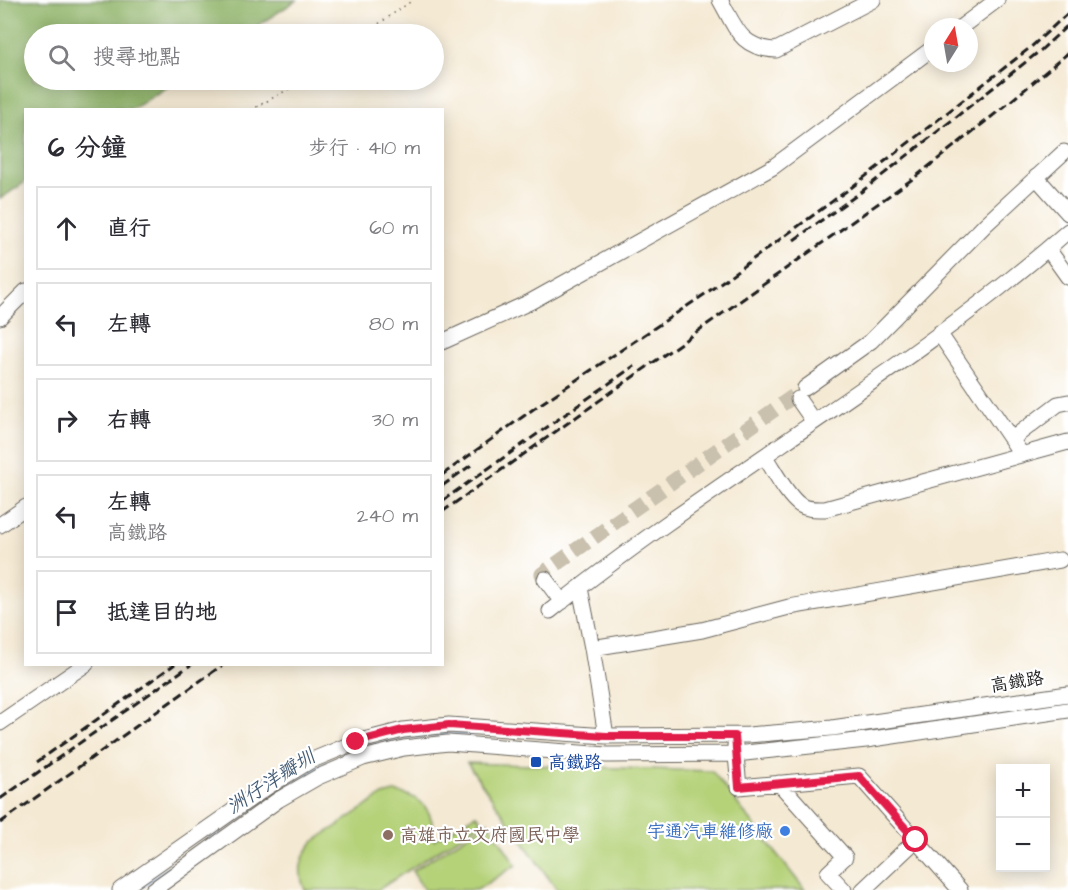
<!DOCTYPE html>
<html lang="zh-TW">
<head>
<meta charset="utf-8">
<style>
  body { margin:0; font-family:"Architects Daughter","LXGW WenKai TC",sans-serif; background:#f7f7f7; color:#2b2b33 }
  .controls { position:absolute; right:18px; bottom:18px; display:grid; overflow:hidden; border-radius:0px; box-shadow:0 3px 15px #0003 }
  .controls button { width:54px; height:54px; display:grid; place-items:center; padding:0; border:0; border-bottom:2px solid #e1e1e2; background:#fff; color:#2b2b33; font:30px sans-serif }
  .compass { position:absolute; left:924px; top:18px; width:54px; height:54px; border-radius:50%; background:#fff; box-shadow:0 3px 15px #0003; rotate:11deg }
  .stop { position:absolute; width:18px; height:18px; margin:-14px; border:4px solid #e11d48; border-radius:50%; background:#fff }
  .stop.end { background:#e11d48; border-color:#fff; box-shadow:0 2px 6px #0008 }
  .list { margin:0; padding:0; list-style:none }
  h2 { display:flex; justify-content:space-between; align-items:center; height:78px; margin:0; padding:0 24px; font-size:26px }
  h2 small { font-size:20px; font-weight:400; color:#7c7c81 }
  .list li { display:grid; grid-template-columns:39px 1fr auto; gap:18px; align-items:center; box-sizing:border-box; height:84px; margin:0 12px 12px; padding:0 12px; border:2px solid #e1e1e2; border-radius:0px }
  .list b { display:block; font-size:22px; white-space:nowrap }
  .list p { margin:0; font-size:20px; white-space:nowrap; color:#7c7c81 }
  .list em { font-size:20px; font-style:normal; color:#7c7c81 }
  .icon { flex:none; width:33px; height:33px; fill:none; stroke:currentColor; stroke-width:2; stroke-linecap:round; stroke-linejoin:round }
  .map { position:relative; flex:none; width:1068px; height:890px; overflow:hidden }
  .search { position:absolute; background:#fff; box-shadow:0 3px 15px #0003; left:24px; top:24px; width:420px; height:66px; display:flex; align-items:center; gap:15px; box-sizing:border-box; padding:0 21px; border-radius:33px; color:#7c7c81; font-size:22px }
  .panel { position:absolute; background:#fff; box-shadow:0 3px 15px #0003; left:24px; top:108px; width:420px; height:558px; border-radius:0px }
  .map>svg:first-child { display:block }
  .green { fill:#b5d279; stroke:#68774a; stroke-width:1.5 }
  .forest { fill:#90b469; stroke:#566842; stroke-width:1.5 }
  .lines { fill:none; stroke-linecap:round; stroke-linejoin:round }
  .stream { stroke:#72a8e0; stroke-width:3 }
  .minor-tunnel { stroke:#c9c0ae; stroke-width:15; stroke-dasharray:15 8; stroke-linecap:butt }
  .minor-casing { stroke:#68645c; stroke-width:17 }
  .path { stroke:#68645c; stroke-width:1.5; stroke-dasharray:1.5 4.5; stroke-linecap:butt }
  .minor { stroke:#fff; stroke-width:15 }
  .rail { stroke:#1c1c1c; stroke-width:3; stroke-dasharray:9 4.5; stroke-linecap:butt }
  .route { stroke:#e11d48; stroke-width:8 }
  .transit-dot { fill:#1a4fb4; stroke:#fff; stroke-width:2 }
  .shop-dot { fill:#3f7fe0; stroke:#fff; stroke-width:2 }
  .education-dot { fill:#8d6e63; stroke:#fff; stroke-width:2 }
  .labels { text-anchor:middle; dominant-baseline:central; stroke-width:4.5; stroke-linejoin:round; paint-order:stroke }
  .street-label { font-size:18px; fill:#1c1c1c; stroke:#fff }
  .transit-label { font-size:18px; fill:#164399; stroke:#fff; text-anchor:start }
  .shop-label { font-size:18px; fill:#366cbe; stroke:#fff; text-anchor:end }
  .education-label { font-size:18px; fill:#785e54; stroke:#fff; text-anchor:start }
  .water-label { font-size:20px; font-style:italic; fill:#435b74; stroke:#fff }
</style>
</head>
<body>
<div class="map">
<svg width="1068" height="890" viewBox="0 0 1068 890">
  <rect width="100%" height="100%" fill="#fff"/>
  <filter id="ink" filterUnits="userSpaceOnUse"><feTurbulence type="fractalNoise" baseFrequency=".0167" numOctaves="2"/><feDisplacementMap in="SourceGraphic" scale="12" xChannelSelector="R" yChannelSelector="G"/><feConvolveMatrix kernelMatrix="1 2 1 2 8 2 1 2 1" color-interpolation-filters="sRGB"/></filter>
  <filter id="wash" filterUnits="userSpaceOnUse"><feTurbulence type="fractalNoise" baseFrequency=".008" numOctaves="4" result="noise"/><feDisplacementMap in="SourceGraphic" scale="24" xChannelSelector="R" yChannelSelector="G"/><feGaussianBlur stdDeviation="1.35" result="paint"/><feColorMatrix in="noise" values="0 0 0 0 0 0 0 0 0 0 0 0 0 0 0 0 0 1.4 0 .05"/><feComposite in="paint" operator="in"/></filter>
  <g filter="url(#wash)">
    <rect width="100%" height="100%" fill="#f4e9d3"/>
    <path class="green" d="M 467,763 L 712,771 L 805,890 L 557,890 Z
      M 394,792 C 424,796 434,812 434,840 L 477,814 L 482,822 L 378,890 L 305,890 C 297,871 300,858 313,842 L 383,795 Z
      M 488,822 L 516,865 L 477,890 L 424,890 L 412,871 Z"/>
    <path class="forest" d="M 0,0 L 297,0 L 245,34 L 34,34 L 34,80 L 178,80 L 133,109 L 26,110 L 25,182 L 0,199 Z"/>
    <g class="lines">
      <path class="stream" d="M 137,890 C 169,867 201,844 234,822 C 274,793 313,766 360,749 C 396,737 435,733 472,735"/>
    </g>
  </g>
  <g filter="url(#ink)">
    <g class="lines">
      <path class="minor-tunnel" d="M 545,579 L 542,574 L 805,388"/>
      <defs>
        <path id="minor" d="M 720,0 C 736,28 740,48 776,50 L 873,0
          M 961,27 L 997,0
          M 1036,177 L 1068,213
          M 1048,249 L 1068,277
          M 0,317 L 26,291
          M 939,333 L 1022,455
          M 442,342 L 530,302 L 773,167 L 933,48
          M 805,388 L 871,341 L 986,224 L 1064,152
          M 798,399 L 814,422
          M 1012,439 L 1058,404 L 1068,402
          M 765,457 C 774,470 787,496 800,505 C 808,510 816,509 825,509 L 1068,442
          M 0,525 L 26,507
          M 545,579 L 562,602
          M 580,588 L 592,648 L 606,736
          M 550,611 C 717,477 907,373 1068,231
          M 592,648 L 702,630 L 789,607 L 1060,560
          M 0,723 L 86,664
          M 735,745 L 739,787 L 859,776 L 960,890
          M 779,783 L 845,857 L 828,873 L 844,890
          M 120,890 L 267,787 L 310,761 L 356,742 L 403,730 L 449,725 L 606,736 L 748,735 L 832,728 L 1068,694
          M 153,890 L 278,800 L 318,777 L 363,758 L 404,748 L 448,743 L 607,755 L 736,754 L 866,740 L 1068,710
          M 863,890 L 916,840"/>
      </defs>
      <use href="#minor" class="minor-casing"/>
      <path class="path" d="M 364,34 L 413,0
        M 251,110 L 305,80"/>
      <use href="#minor" class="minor"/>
      <path class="rail" d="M 794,240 L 861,192 L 1041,50 L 1068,25
        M 442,475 L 539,405 L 705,294 L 852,187 L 1031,47 L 1068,13
        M 442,486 L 474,463
        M 442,501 L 634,366
        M 442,512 L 914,178 L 1005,106 L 1068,53
        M 37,762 L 175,664
        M 0,799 L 192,664
        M 0,823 L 224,664"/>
    </g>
  </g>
  <g class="lines" filter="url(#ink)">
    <path class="route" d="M 356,742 L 403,730 L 449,725 L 606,736 L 735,736 L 739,787 L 859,776 L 916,840"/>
  </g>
  <rect class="transit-dot" x="530" y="756" width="12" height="12" rx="3"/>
  <circle class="shop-dot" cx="785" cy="831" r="6"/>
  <circle class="education-dot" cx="388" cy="835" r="6"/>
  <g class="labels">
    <g class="street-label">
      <text transform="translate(1017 682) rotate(-9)">高鐵路</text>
    </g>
    <g class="transit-label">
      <text x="548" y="762">高鐵路</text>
    </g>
    <g class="shop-label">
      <text x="773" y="831">宇通汽車維修廠</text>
    </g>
    <g class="education-label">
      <text x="400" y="835">高雄市立文府國民中學</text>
    </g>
    <g class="water-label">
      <text transform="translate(271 782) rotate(-33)">洲仔洋瓣圳</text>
    </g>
  </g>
</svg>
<div class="controls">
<button>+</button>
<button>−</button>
</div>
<svg class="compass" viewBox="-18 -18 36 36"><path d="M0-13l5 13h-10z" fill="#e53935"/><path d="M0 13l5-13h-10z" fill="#7c7c81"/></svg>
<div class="stop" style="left:916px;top:840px"></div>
<div class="stop end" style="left:356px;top:742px"></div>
<div class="search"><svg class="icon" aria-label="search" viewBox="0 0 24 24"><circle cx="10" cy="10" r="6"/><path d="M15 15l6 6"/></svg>搜尋地點</div>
<section class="panel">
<h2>6 分鐘<small>步行 · 410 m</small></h2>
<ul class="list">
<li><svg class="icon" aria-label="ahead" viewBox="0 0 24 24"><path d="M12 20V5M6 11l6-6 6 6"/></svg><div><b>直行</b></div><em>60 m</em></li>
<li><svg class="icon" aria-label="left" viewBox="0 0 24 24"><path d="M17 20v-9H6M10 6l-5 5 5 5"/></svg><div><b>左轉</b></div><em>80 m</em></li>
<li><svg class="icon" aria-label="right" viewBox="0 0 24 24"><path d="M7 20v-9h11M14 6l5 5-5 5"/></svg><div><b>右轉</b></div><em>30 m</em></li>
<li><svg class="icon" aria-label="left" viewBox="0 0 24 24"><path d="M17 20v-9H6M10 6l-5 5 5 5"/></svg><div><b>左轉</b><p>高鐵路</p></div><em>240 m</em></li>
<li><svg class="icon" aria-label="arrive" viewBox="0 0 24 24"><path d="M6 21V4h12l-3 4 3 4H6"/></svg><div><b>抵達目的地</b></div></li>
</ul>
</section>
</div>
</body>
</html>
